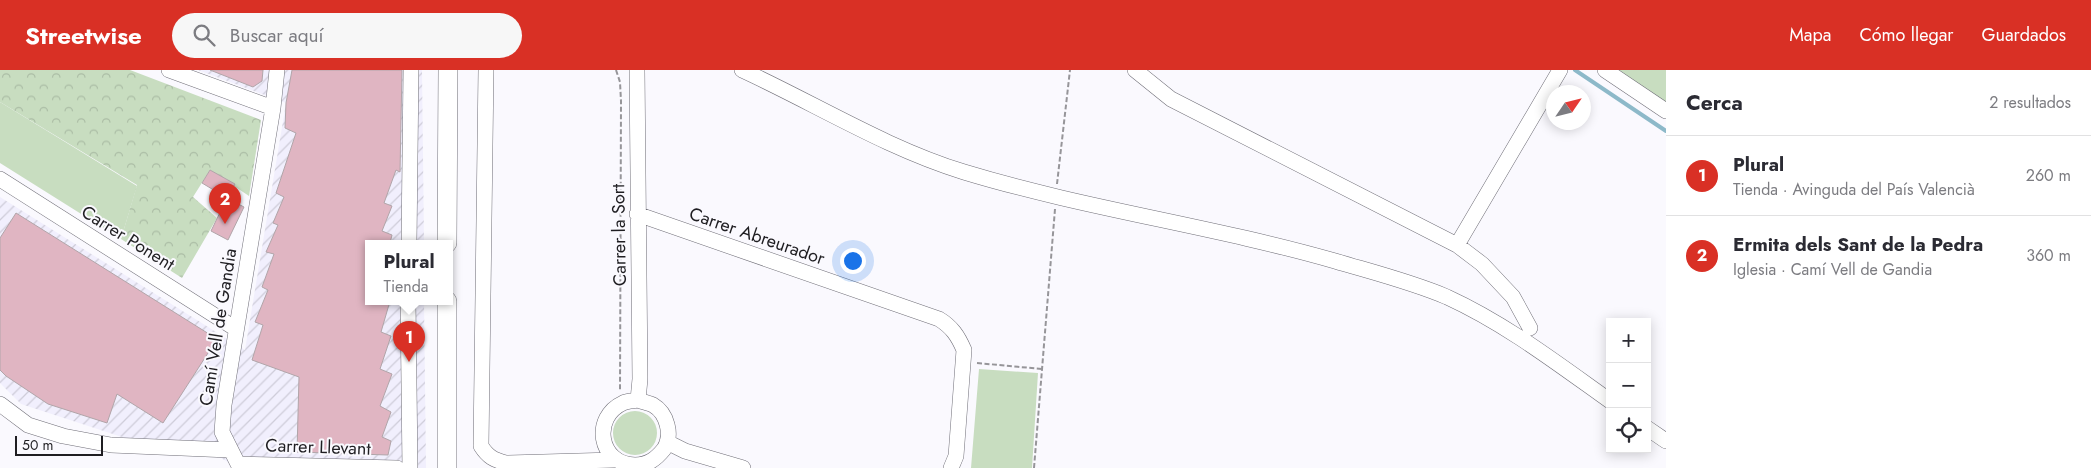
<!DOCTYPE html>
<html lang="es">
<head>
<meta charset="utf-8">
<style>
  body { margin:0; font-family:Jost,sans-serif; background:#f7f7f7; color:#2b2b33 }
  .controls { position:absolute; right:15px; bottom:15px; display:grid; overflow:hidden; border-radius:0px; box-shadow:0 2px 12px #0003 }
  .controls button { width:45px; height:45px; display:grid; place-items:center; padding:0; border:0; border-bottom:1px solid #e1e1e2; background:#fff; color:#2b2b33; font:25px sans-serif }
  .compass { position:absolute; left:1546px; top:15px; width:45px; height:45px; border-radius:50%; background:#fff; box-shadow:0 2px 12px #0003; rotate:55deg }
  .scale { position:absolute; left:15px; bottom:12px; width:88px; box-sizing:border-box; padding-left:5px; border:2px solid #1f1e22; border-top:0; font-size:14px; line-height:18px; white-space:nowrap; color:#1f1e22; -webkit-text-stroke:4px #faf9fe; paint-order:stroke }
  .you { position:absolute; left:852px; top:190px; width:18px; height:18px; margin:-12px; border:4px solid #fff; border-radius:50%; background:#1a73e8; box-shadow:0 0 0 8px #1a73e833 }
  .badge { display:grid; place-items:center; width:32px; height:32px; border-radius:50%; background:#d93025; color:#fff; font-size:16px; font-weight:700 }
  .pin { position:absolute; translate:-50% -41px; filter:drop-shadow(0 1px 2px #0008) }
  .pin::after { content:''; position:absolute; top:26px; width:18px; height:15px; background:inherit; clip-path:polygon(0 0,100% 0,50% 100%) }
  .popup { position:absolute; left:365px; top:170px; width:88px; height:65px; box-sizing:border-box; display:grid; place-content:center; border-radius:0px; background:#fff; filter:drop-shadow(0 1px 4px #0005); font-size:16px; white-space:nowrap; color:#7c7c81 }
  .popup b { font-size:19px; color:#2b2b33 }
  .popup::after { content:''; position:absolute; left:50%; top:100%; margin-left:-10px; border:10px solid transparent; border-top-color:#fff }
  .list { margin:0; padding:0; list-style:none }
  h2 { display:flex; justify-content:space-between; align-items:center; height:65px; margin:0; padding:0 20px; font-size:21px }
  h2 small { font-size:16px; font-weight:400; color:#7c7c81 }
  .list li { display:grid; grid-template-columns:32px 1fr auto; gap:15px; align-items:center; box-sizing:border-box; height:80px; padding:0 20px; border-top:1px solid #e1e1e2 }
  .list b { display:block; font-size:19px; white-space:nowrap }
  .list p { margin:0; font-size:16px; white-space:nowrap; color:#7c7c81 }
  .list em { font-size:16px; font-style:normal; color:#7c7c81 }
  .icon { flex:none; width:28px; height:28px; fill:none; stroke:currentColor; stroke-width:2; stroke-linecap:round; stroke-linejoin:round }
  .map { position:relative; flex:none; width:1666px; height:398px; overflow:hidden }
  header { display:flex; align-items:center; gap:30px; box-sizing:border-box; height:70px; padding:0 25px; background:#d93025; color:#fff }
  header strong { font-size:24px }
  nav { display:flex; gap:28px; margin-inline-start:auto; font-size:18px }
  .search { width:350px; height:45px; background:#f7f7f7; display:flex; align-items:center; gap:12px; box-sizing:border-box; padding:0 18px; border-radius:28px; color:#7c7c81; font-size:19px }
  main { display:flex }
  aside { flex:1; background:#fff }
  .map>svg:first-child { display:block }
  .industrial { fill:url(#industrial-furrows) }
  .grass { fill:#c8ddc0 }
  .forest { fill:url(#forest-crowns) }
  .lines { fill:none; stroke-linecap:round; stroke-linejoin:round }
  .stream { stroke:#8db9c9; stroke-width:4 }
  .building { fill:#e0b5c2; stroke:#b1a5a9 }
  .minor-casing { stroke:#706f78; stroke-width:16 }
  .major-casing { stroke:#706f78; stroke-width:20 }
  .path { stroke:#969599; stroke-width:2; stroke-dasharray:5 2.5; stroke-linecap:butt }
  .minor { stroke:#fff; stroke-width:15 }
  .major { stroke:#fff; stroke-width:19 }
  .labels { text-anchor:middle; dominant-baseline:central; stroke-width:4; stroke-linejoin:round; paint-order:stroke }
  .street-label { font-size:18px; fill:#1f1e22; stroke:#faf9fe }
</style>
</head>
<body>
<header>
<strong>Streetwise</strong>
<div class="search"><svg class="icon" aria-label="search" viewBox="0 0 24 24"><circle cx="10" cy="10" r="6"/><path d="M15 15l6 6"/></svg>Buscar aquí</div>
<nav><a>Mapa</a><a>Cómo llegar</a><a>Guardados</a></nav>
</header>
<main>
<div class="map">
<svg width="1666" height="398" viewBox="0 0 1666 398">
  <defs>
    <pattern id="industrial-furrows" width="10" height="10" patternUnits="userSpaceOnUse" patternTransform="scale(1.25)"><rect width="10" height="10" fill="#f1effd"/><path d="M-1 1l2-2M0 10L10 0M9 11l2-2" fill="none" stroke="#ceccd9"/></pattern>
    <pattern id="forest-crowns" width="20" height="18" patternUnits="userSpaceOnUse" patternTransform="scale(1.25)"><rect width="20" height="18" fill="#c8ddc0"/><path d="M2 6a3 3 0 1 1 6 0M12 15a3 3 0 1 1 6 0" fill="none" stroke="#abbda5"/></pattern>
  </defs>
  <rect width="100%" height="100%" fill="#faf9fe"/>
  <path class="industrial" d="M 198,0 L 422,0 L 424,173 L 369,173 L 369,231 L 424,231 L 426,398 L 238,398 L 199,375 L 125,368 L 21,334 L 0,313 L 0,127 L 245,280 L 286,33 Z"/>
  <path class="grass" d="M 1616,0 L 1666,0 L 1666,35 Z
    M 0,32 L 137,116 L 121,169 L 0,93 Z
    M 979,299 L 1038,303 L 1032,398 L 971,398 Z
    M613 363a22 22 0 1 1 44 0a22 22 0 1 1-44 0Z"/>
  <path class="forest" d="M 0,0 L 130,0 L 261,50 L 249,126 L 210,100 L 193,127 L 217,148 L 182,208 L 121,169 L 137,115 L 0,32 Z"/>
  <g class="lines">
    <path class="stream" d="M 1575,0 L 1666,61"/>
  </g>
  <path class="building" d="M 210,0 L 263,0 L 262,11 L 253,17 Z
    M 292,0 L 402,0 L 400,102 L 396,100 L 384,133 L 392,136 L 382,161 L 392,165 L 390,173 L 369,173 L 369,231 L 390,231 L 381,262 L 391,266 L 380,299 L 392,304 L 380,336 L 391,342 L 382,367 L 391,371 L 388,385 L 297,382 L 299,307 L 252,290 L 263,255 L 255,252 L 268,220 L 262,217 L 274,184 L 266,182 L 278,155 L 273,153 L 284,127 L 276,123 L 296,63 L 285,58 L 286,33 Z
    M 210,100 L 235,114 L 227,128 L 202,113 Z
    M 227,128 L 244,137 L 228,170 L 211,161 Z
    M 16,143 L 217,269 L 163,353 L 117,324 L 107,353 L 48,334 L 6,306 L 0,300 L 0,168 Z"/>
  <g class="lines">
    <defs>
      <path id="minor" d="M 169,0 L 273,38
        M 486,0 L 481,376 C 488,387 494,390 506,393 L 614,390
        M 637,0 L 640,309 L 638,330
        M 742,0 C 816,34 886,78 964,102 C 1086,139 1213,156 1335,191 C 1372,202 1412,212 1447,227 C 1506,254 1558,294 1610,331
        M 1135,0 L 1171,29 L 1457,175 L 1482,194 L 1513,227 L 1530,258
        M 1605,0 L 1666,41
        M 0,109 L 236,259
        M 637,144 L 939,249 C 952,257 958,266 964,280 L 956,386 L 951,398
        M 409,173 L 411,0
        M 1457,175 L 1560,0
        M 408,231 L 410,398
        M 638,330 C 643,332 649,333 653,335 C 667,343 673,365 664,379 C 656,389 648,395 635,395 C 598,394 592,347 623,333 C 627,331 633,331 638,330 Z
        M 0,334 L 28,355 L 63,366 L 111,375 L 229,380
        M 1647,358 L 1666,371
        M 667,372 L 685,381 L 743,398
        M 238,394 L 397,398
        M 240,398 L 222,362 L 224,335 L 273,38 L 277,0"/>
      <path id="major" d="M 447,173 L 448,0
        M 447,398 L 447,231"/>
    </defs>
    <use href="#minor" class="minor-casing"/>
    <use href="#major" class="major-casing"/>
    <path class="path" d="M 616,0 L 620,12 L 621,31 L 620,321
      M 1057,114 L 1070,0
      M 977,293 L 1042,299
      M 1034,398 L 1055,139"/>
    <use href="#minor" class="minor"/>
    <use href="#major" class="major"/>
  </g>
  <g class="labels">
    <g class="street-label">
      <text transform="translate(619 165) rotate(-91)">Carrer la Sort</text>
      <text transform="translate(757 166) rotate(19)">Carrer Abreurador</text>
      <text transform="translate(128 168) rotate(32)">Carrer Ponent</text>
      <text transform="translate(218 257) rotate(-81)">Camí Vell de Gandia</text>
      <text transform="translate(318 377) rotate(2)">Carrer Llevant</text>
    </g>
  </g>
</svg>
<div class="controls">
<button>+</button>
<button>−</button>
<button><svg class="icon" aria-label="locate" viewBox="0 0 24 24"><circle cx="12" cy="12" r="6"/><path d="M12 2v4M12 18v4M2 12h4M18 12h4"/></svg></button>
</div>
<svg class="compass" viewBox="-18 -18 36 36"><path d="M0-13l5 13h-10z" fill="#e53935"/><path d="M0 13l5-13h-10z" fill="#7c7c81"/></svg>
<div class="scale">50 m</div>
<div class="you"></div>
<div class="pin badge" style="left:409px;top:292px">1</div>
<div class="popup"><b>Plural</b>Tienda</div>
<div class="pin badge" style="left:225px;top:154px">2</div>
</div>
<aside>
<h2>Cerca<small>2 resultados</small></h2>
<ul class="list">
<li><span class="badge">1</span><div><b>Plural</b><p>Tienda · Avinguda del País Valencià</p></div><em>260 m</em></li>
<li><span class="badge">2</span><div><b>Ermita dels Sant de la Pedra</b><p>Iglesia · Camí Vell de Gandia</p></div><em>360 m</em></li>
</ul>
</aside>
</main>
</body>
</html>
